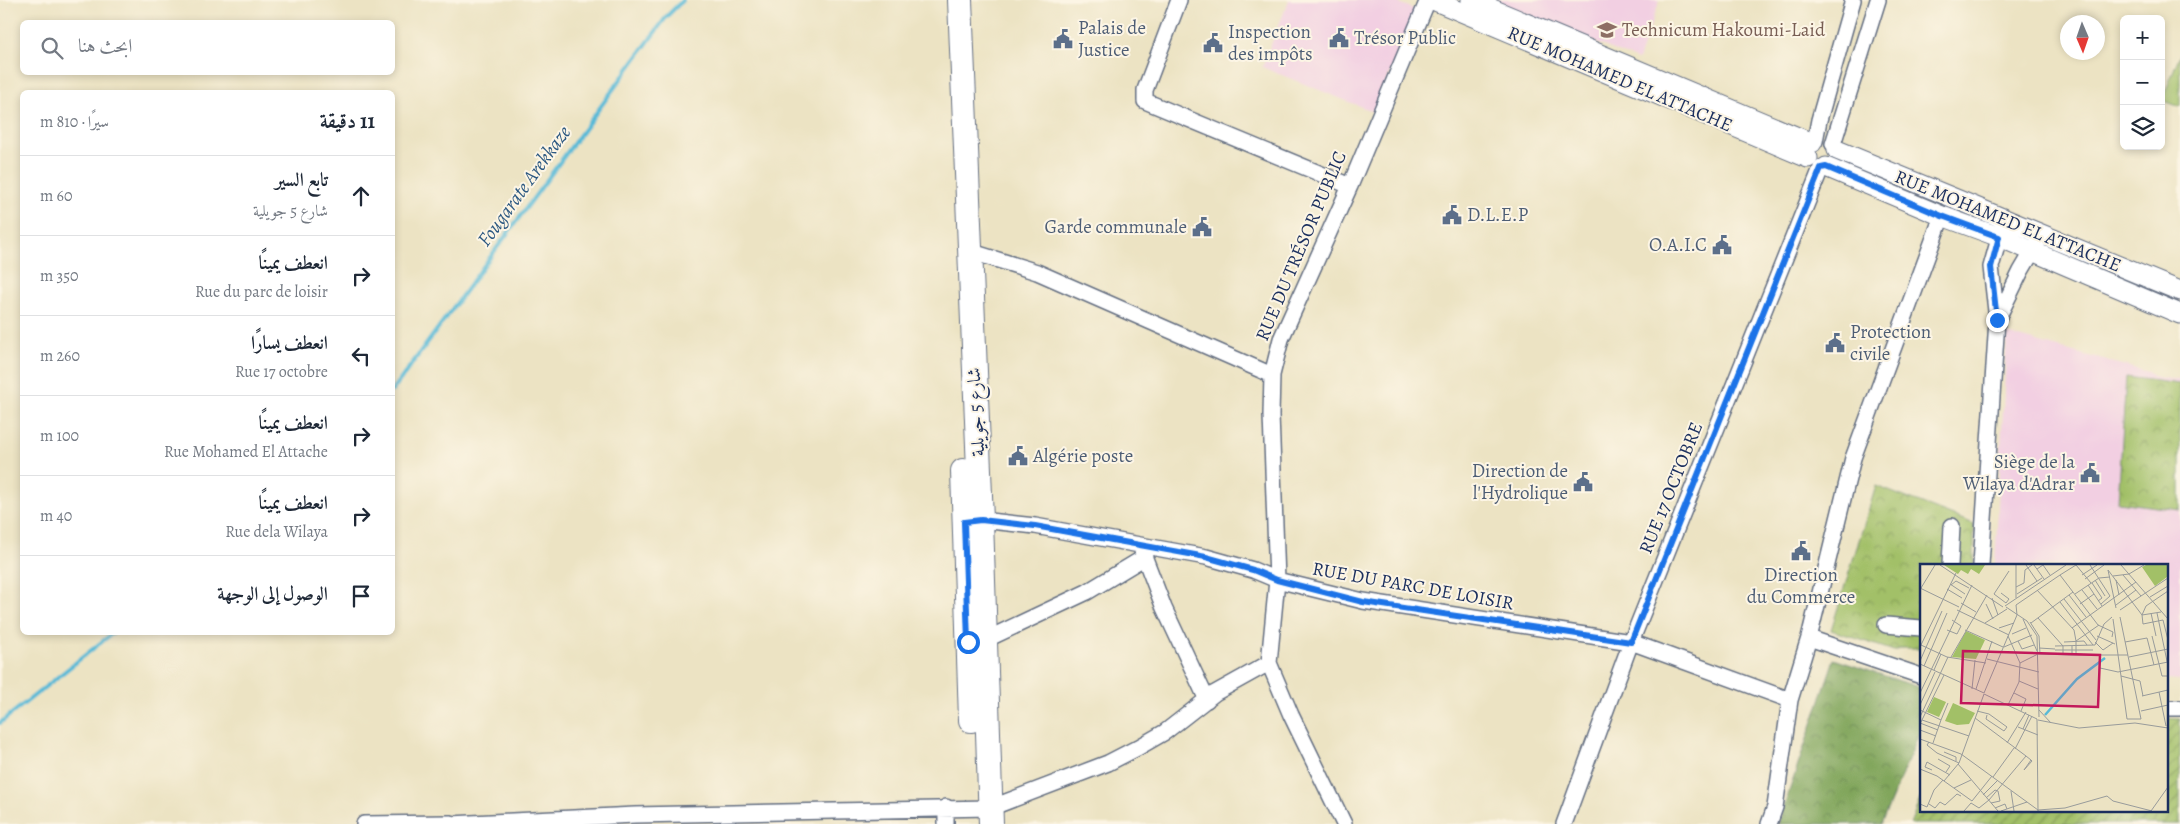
<!DOCTYPE html>
<html lang="ar">
<head>
<meta charset="utf-8">
<style>
  body { margin:0; font-family:Alegreya,Amiri,serif; background:#f6f6f7; color:#1f2937; direction:rtl }
  .controls { position:absolute; right:15px; top:15px; display:grid; overflow:hidden; border-radius:8px; box-shadow:0 2px 8px #0003 }
  .controls button { width:45px; height:45px; display:grid; place-items:center; padding:0; border:0; border-bottom:1px solid #e0e1e3; background:#fff; color:#1f2937; font:25px sans-serif }
  .compass { position:absolute; left:2060px; top:15px; width:45px; height:45px; border-radius:50%; background:#fff; box-shadow:0 2px 8px #0003; rotate:178deg }
  .stop { position:absolute; width:15px; height:15px; margin:-11px; border:4px solid #1a73e8; border-radius:50%; background:#fff }
  .stop.end { background:#1a73e8; border-color:#fff; box-shadow:0 1px 5px #0008 }
  .list { margin:0; padding:0; list-style:none }
  h2 { display:flex; justify-content:space-between; align-items:center; height:65px; margin:0; padding:0 20px; font-size:21px }
  h2 small { font-size:16px; font-weight:400; color:#747a83 }
  .list li { display:grid; grid-template-columns:32px 1fr auto; gap:15px; align-items:center; box-sizing:border-box; height:80px; padding:0 20px; border-top:1px solid #e0e1e3 }
  .list b { display:block; font-size:19px; white-space:nowrap }
  .list p { margin:0; font-size:16px; white-space:nowrap; color:#747a83 }
  .list em { font-size:16px; font-style:normal; color:#747a83 }
  .icon { flex:none; width:28px; height:28px; fill:none; stroke:currentColor; stroke-width:2; stroke-linecap:round; stroke-linejoin:round }
  .map { position:relative; flex:none; width:2180px; height:824px; overflow:hidden; direction:ltr }
  .search { position:absolute; background:#fff; box-shadow:0 2px 8px #0003; left:20px; top:20px; width:375px; height:55px; display:flex; align-items:center; gap:12px; box-sizing:border-box; padding:0 18px; border-radius:8px; color:#747a83; font-size:19px }
  .panel { position:absolute; background:#fff; box-shadow:0 2px 8px #0003; left:20px; top:90px; width:375px; height:545px; border-radius:8px; direction:rtl }
  .map>svg:first-child { display:block }
  .built { fill:#f2cfe2 }
  .grass { fill:#a2c067; stroke:#5e7862 }
  .forest { fill:url(#forest-crowns); stroke:#4e6a5d }
  .park { fill:url(#park-crowns); stroke:#5e7862 }
  .garden { fill:url(#garden-furrows); stroke:#5e7862 }
  .lines { fill:none; stroke-linecap:round; stroke-linejoin:round }
  .stream { stroke:#58bad7; stroke-width:4 }
  .minor-casing { stroke:#646e81; stroke-width:18 }
  .tertiary-casing { stroke:#646e81; stroke-width:21 }
  .primary-casing { stroke:#646e81; stroke-width:26 }
  .minor { stroke:#fff; stroke-width:15 }
  .tertiary { stroke:#fff; stroke-width:19 }
  .primary { stroke:#fff; stroke-width:24 }
  .route { stroke:#1a73e8; stroke-width:6 }
  .labels { text-anchor:middle; dominant-baseline:central; stroke-width:4; stroke-linejoin:round; paint-order:stroke }
  .service-label { font-size:19px; fill:#4e5e75; stroke:#fcf5e5; text-anchor:start }
  .education-label { font-size:19px; fill:#785e54; stroke:#fcf5e5; text-anchor:start }
  .street-label { font-size:19px; fill:#1b2f5e; stroke:#fcf5e5 }
  .water-label { font-size:20px; font-style:italic; fill:#2d5982; stroke:#fcf5e5 }
  .inset-river { fill:none; stroke:#58bad7; stroke-width:2.5 }
  .inset-road { fill:none; stroke:#989b9b; stroke-width:1 }
  .view { fill:#c2185b; fill-opacity:0.15; stroke:#c2185b; stroke-width:2.5 }
  .inset-edge { fill:none; stroke:#1b2f5e; stroke-width:2.5 }
</style>
</head>
<body>
<div class="map">
<svg width="2180" height="824" viewBox="0 0 2180 824">
  <defs>
    <pattern id="forest-crowns" width="20" height="18" patternUnits="userSpaceOnUse" patternTransform="scale(1.25)"><rect width="20" height="18" fill="#81a65c"/><path d="M2 6a3 3 0 1 1 6 0M12 15a3 3 0 1 1 6 0" fill="none" stroke="#69884f"/></pattern>
    <pattern id="park-crowns" width="20" height="18" patternUnits="userSpaceOnUse" patternTransform="scale(1.25)"><rect width="20" height="18" fill="#a2c067"/><path d="M2 6a3 3 0 1 1 6 0M12 15a3 3 0 1 1 6 0" fill="none" stroke="#839c58"/></pattern>
    <pattern id="garden-furrows" width="10" height="10" patternUnits="userSpaceOnUse" patternTransform="scale(1.25)"><rect width="10" height="10" fill="#a2c067"/><path d="M-1 1l2-2M0 10L10 0M9 11l2-2" fill="none" stroke="#839c58"/></pattern>
  </defs>
  <rect width="100%" height="100%" fill="#fcf5e5"/>
  <filter id="ink" filterUnits="userSpaceOnUse"><feTurbulence type="fractalNoise" baseFrequency=".02" numOctaves="2"/><feDisplacementMap in="SourceGraphic" scale="10" xChannelSelector="R" yChannelSelector="G"/><feConvolveMatrix kernelMatrix="1 2 1 2 8 2 1 2 1" color-interpolation-filters="sRGB"/></filter>
  <filter id="wash" filterUnits="userSpaceOnUse"><feTurbulence type="fractalNoise" baseFrequency=".0096" numOctaves="4" result="noise"/><feDisplacementMap in="SourceGraphic" scale="20" xChannelSelector="R" yChannelSelector="G"/><feGaussianBlur stdDeviation="1.12" result="paint"/><feColorMatrix in="noise" values="0 0 0 0 0 0 0 0 0 0 0 0 0 0 0 0 0 1.4 0 .05"/><feComposite in="paint" operator="in"/></filter>
  <g filter="url(#wash)">
    <rect width="100%" height="100%" fill="#ece3c3"/>
    <path class="built" d="M 1289,0 L 1392,0 L 1416,10 L 1374,112 L 1262,67 Z
      M 1492,0 L 1660,0 L 1638,60 Z
      M 2007,334 L 2148,372 L 2152,377 L 2180,380 L 2180,681 L 2166,680 L 2166,565 L 1995,565 Z"/>
    <path class="grass" d="M 2180,54 L 2180,107 L 2162,100 Z"/>
    <path class="forest" d="M 1834,659 L 1921,688 L 1921,730 L 1881,824 L 1778,824 Z"/>
    <path class="park" d="M 2126,377 L 2180,384 L 2180,510 L 2118,502 Z
      M 1876,486 L 1974,524 L 1974,565 L 1921,565 L 1921,648 L 1902,648 L 1894,651 L 1831,630 Z"/>
    <path class="garden" d="M 2166,718 L 2180,719 L 2180,824 L 1910,824 L 1921,797 L 1921,810 L 2166,810 Z"/>
    <g class="lines">
      <path class="stream" d="M 392,391 L 667,16 L 683,0
        M 0,723 L 114,632"/>
    </g>
  </g>
  <g filter="url(#ink)">
    <g class="lines">
      <defs>
        <path id="minor" d="M 1179,0 L 1145,90 L 1145,101 L 1350,186
          M 1815,141 L 1819,120 L 1853,0
          M 1833,144 L 1878,0
          M 969,251 L 1037,272 L 1272,375
          M 1997,320 L 2021,271 L 2038,242
          M 972,521 L 981,520 L 1035,526 L 1206,557 L 1253,570 L 1277,580 L 1363,601 L 1631,642 L 1790,700
          M 1141,548 L 1164,608 L 1207,700
          M 1950,565 L 1952,526
          M 1981,565 L 1997,320 L 1991,267 L 2002,228
          M 1886,625 L 1921,628
          M 1809,638 L 1921,676
          M 985,640 L 1087,592 L 1145,557
          M 2166,708 L 2180,708
          M 364,824 L 451,823
          M 451,824 L 635,815 L 990,808 L 1108,763 L 1139,747 L 1165,732 L 1215,693 L 1269,663
          M 946,824 L 946,807
          M 1344,824 L 1291,715 L 1269,663 L 1277,580 L 1271,415 L 1272,375 L 1281,339 L 1350,186 L 1428,0
          M 1564,824 L 1631,642 L 1821,168
          M 1769,824 L 1775,807 L 1790,700 L 1809,638 L 1853,458 L 1942,216"/>
        <path id="tertiary" d="M 1433,0 L 1808,158
          M 1471,0 L 1812,143
          M 1837,150 L 2180,291
          M 1826,167 L 1942,216 L 1999,237 L 2180,314"/>
        <path id="primary" d="M 960,0 L 981,520 L 991,824
          M 963,471 L 971,720"/>
      </defs>
      <use href="#minor" class="minor-casing"/>
      <use href="#tertiary" class="tertiary-casing"/>
      <use href="#primary" class="primary-casing"/>
      <use href="#minor" class="minor"/>
      <use href="#tertiary" class="tertiary"/>
      <use href="#primary" class="primary"/>
    </g>
  </g>
  <g class="lines" filter="url(#ink)">
    <path class="route" d="M 968,642 L 964,522 L 981,520 L 1035,526 L 1206,557 L 1253,570 L 1277,580 L 1363,602 L 1631,642 L 1821,168 L 1826,167 L 1942,216 L 1999,237 L 1991,267 L 1997,320"/>
  </g>
  <defs>
    <symbol id="school-bare" viewBox="-9 -9 18 18"><path d="M0-5L7-2L0 1L-7-2ZM-4 1L0 2.5L4 1V4Q0 6-4 4Z" fill="#8d6e63" stroke="#fcf5e5" stroke-width="2.5" paint-order="stroke"/></symbol>
    <symbol id="civic-bare" viewBox="-9 -9 18 18"><path d="M-.6-6.5H3V-4.5H.6V-3L4-1V1h2V6H-6V1h2V-1L-.6-3ZM-1.2 2.5V6h2.4V2.5Z" fill="#5c6f8a" stroke="#fcf5e5" stroke-width="2.5" paint-order="stroke"/></symbol>
  </defs>
  <g fill-rule="evenodd">
    <use href="#school-bare" x="1593" y="16" width="28" height="28"/>
    <use href="#civic-bare" x="1325" y="24" width="28" height="28"/>
    <use href="#civic-bare" x="1049" y="25" width="28" height="28"/>
    <use href="#civic-bare" x="1199" y="29" width="28" height="28"/>
    <use href="#civic-bare" x="1438" y="201" width="28" height="28"/>
    <use href="#civic-bare" x="1188" y="213" width="28" height="28"/>
    <use href="#civic-bare" x="1708" y="231" width="28" height="28"/>
    <use href="#civic-bare" x="1821" y="329" width="28" height="28"/>
    <use href="#civic-bare" x="1004" y="442" width="28" height="28"/>
    <use href="#civic-bare" x="2076" y="459" width="28" height="28"/>
    <use href="#civic-bare" x="1569" y="468" width="28" height="28"/>
    <use href="#civic-bare" x="1787" y="537" width="28" height="28"/>
  </g>
  <g class="labels">
    <g class="service-label">
      <text x="1078" y="28">Palais de<tspan x="1078" dy="22">Justice</tspan></text>
      <text x="1228" y="32">Inspection<tspan x="1228" dy="22">des impôts</tspan></text>
      <text x="1354" y="38">Trésor Public</text>
      <text x="1467" y="215">D.L.E.P</text>
      <text x="1187" y="227" text-anchor="end">Garde communale</text>
      <text x="1707" y="245" text-anchor="end">O.A.I.C</text>
      <text x="1850" y="332">Protection<tspan x="1850" dy="22">civile</tspan></text>
      <text x="1033" y="456">Algérie poste</text>
      <text x="2075" y="462" text-anchor="end">Siège de la<tspan x="2075" dy="22">Wilaya d'Adrar</tspan></text>
      <text x="1568" y="471" text-anchor="end">Direction de<tspan x="1568" dy="22">l'Hydrolique</tspan></text>
      <text x="1801" y="575" text-anchor="middle">Direction<tspan x="1801" dy="22">du Commerce</tspan></text>
    </g>
    <g class="education-label">
      <text x="1622" y="30">Technicum Hakoumi-Laid</text>
    </g>
    <g class="street-label">
      <text transform="translate(1620 79) rotate(23)">RUE MOHAMED EL ATTACHE</text>
      <text transform="translate(2008 221) rotate(22)">RUE MOHAMED EL ATTACHE</text>
      <text transform="translate(1301 246) rotate(-67)">RUE DU TRÉSOR PUBLIC</text>
      <text transform="translate(976 412) rotate(-93)">شارع 5 جويلية</text>
      <text transform="translate(1671 488) rotate(-68)">RUE 17 OCTOBRE</text>
      <text transform="translate(1413 586) rotate(10)">RUE DU PARC DE LOISIR</text>
    </g>
    <g class="water-label">
      <text transform="translate(524 186) rotate(-54)">Fougarate Arekkaze</text>
    </g>
  </g>
  <g transform="translate(1920 564)">
    <rect width="248" height="248" fill="#ece3c3"/>
    <path d="M 24,1 L 65,1 L 59,10 L 51,5 L 48,10 L 41,6 L 38,10 ZM 33,139 L 55,149 L 49,160 L 37,161 L 25,157 Z" fill="#a2c067"/>
    <path d="M 14,133 L 26,138 L 19,153 L 7,148 Z" fill="#a2c067"/>
    <path d="M 226,1 L 247,1 L 247,13 L 235,22 L 222,3 ZM 46,67 L 65,76 L 56,95 L 32,93 Z" fill="#a2c067"/>
    <path class="inset-river" d="M 125,151 L 157,115 L 185,94"/>
    <path class="inset-road" d="M 20,1 L 83,43M 106,1 L 117,17M 114,1 L 124,15M 156,1 L 140,11 L 178,61 L 193,68 L 192,73M 156,1 L 171,19M 170,1 L 190,32 L 181,40M 201,1 L 248,55M 117,5 L 123,1 L 130,11M 162,11 L 177,1M 203,11 L 221,32M 193,12 L 209,10 L 224,1M 165,15 L 184,1M 175,16 L 185,32M 196,16 L 199,31M 172,19 L 182,34 L 178,37M 30,20 L 45,30M 31,21 L 36,17 L 49,24M 168,21 L 182,42M 96,23 L 104,19 L 105,6 L 112,1M 0,24 L 39,43M 1,24 L 15,1M 27,25 L 42,34M 117,26 L 154,66 L 156,77M 162,26 L 177,45M 248,27 L 226,42 L 222,51 L 223,60 L 243,56 L 248,76M 81,29 L 89,35 L 86,39 L 74,30 L 89,7M 97,30 L 122,14M 155,30 L 179,14 L 190,13M 149,31 L 166,53M 230,33 L 248,22M 72,34 L 78,51M 96,34 L 96,1M 144,35 L 176,76M 140,38 L 173,81M 41,39 L 56,48M 66,40 L 73,55M 160,40 L 174,30M 196,41 L 216,26M 85,42 L 146,1M 86,43 L 107,57 L 117,72 L 119,153M 196,44 L 188,6 L 222,51 L 241,48M 37,46 L 89,71M 200,46 L 248,14M 231,49 L 236,72M 237,49 L 248,102M 118,54 L 143,82 L 143,90M 103,55 L 117,87M 193,55 L 207,155 L 221,155 L 200,53M 110,58 L 119,72 L 120,90M 65,59 L 87,45M 111,59 L 153,28M 79,64 L 94,59M 152,64 L 216,18M 27,66 L 37,70 L 41,62 L 32,56M 45,66 L 83,83M 92,70 L 106,64M 177,72 L 195,80M 232,72 L 242,112 L 248,112M 98,77 L 102,85 L 114,81M 144,78 L 164,77 L 167,81M 175,78 L 183,86 L 193,79M 205,78 L 227,74 L 234,101M 1,81 L 27,93 L 66,99M 135,82 L 175,81 L 184,60 L 192,53M 0,83 L 36,9M 84,83 L 112,71M 119,84 L 135,85M 135,86 L 173,86M 152,91 L 208,91M 156,91 L 156,77 L 179,61M 31,93 L 67,31M 209,93 L 248,85M 67,95 L 119,108M 0,97 L 22,47M 100,99 L 118,90 L 152,91 L 152,82M 0,100 L 64,129M 4,102 L 27,49M 180,104 L 198,108 L 248,98M 14,106 L 21,90M 201,112 L 220,117 L 223,132M 99,117 L 118,125M 52,125 L 55,96M 56,125 L 72,77M 239,128 L 246,162M 0,129 L 52,21M 64,129 L 97,51 L 96,41 L 140,11M 94,129 L 106,135 L 101,147M 64,130 L 117,155M 222,132 L 248,126M 0,141 L 15,108M 88,141 L 99,118 L 100,99 L 88,72M 0,146 L 21,156 L 13,179M 119,146 L 131,159M 57,147 L 69,150 L 87,163 L 84,167 L 66,155 L 67,151M 221,147 L 248,141M 0,153 L 28,93M 117,155 L 118,247M 2,156 L 49,172M 21,156 L 28,139M 118,156 L 159,164 L 215,159 L 248,164M 0,159 L 18,166M 0,160 L 24,111M 98,163 L 118,171M 103,165 L 109,151M 0,166 L 16,172M 0,175 L 41,190 L 118,246 L 145,244 L 187,232 L 193,237 L 232,247M 9,178 L 7,181 L 17,189 L 39,199M 87,179 L 106,148M 95,185 L 112,152M 24,188 L 36,193 L 36,197M 106,192 L 111,196 L 112,197 L 104,206 L 111,196M 18,195 L 30,202 L 26,208M 38,200 L 78,247M 0,205 L 17,212 L 52,237 L 72,212M 12,206 L 5,203 L 7,198 L 30,211M 73,213 L 94,184M 24,217 L 39,199 L 64,130M 34,224 L 51,216M 91,227 L 94,247M 63,231 L 78,216M 66,234 L 75,226 L 78,227 L 80,237 L 71,239M 0,240 L 7,243 L 14,226 L 23,216M 9,240 L 15,244 L 20,238 L 25,241 L 37,230 L 41,232M 75,244 L 85,240 L 87,245M 44,247 L 51,239 L 59,244 L 69,236 L 106,192 L 55,154M 81,247 L 107,238M 231,247 L 248,223"/>
    <path class="view" d="M 43,87 L 180,91 L 178,143 L 41,139 Z"/>
    <rect width="248" height="248" class="inset-edge"/>
  </g>
</svg>
<div class="controls">
<button>+</button>
<button>−</button>
<button><svg class="icon" aria-label="layers" viewBox="0 0 24 24"><path d="M12 4l9 5-9 5-9-5zM3 14l9 5 9-5"/></svg></button>
</div>
<svg class="compass" viewBox="-18 -18 36 36"><path d="M0-13l5 13h-10z" fill="#e53935"/><path d="M0 13l5-13h-10z" fill="#747a83"/></svg>
<div class="stop" style="left:968px;top:642px"></div>
<div class="stop end" style="left:1997px;top:320px"></div>
<div class="search"><svg class="icon" aria-label="search" viewBox="0 0 24 24"><circle cx="10" cy="10" r="6"/><path d="M15 15l6 6"/></svg>ابحث هنا</div>
<section class="panel">
<h2>11 دقيقة<small>سيرًا · 810 m</small></h2>
<ul class="list">
<li><svg class="icon" aria-label="ahead" viewBox="0 0 24 24"><path d="M12 20V5M6 11l6-6 6 6"/></svg><div><b>تابع السير</b><p>شارع 5 جويلية</p></div><em>60 m</em></li>
<li><svg class="icon" aria-label="right" viewBox="0 0 24 24"><path d="M7 20v-9h11M14 6l5 5-5 5"/></svg><div><b>انعطف يمينًا</b><p>Rue du parc de loisir</p></div><em>350 m</em></li>
<li><svg class="icon" aria-label="left" viewBox="0 0 24 24"><path d="M17 20v-9H6M10 6l-5 5 5 5"/></svg><div><b>انعطف يسارًا</b><p>Rue 17 octobre</p></div><em>260 m</em></li>
<li><svg class="icon" aria-label="right" viewBox="0 0 24 24"><path d="M7 20v-9h11M14 6l5 5-5 5"/></svg><div><b>انعطف يمينًا</b><p>Rue Mohamed El Attache</p></div><em>100 m</em></li>
<li><svg class="icon" aria-label="right" viewBox="0 0 24 24"><path d="M7 20v-9h11M14 6l5 5-5 5"/></svg><div><b>انعطف يمينًا</b><p>Rue dela Wilaya</p></div><em>40 m</em></li>
<li><svg class="icon" aria-label="arrive" viewBox="0 0 24 24"><path d="M6 21V4h12l-3 4 3 4H6"/></svg><div><b>الوصول إلى الوجهة</b></div></li>
</ul>
</section>
</div>
</body>
</html>
